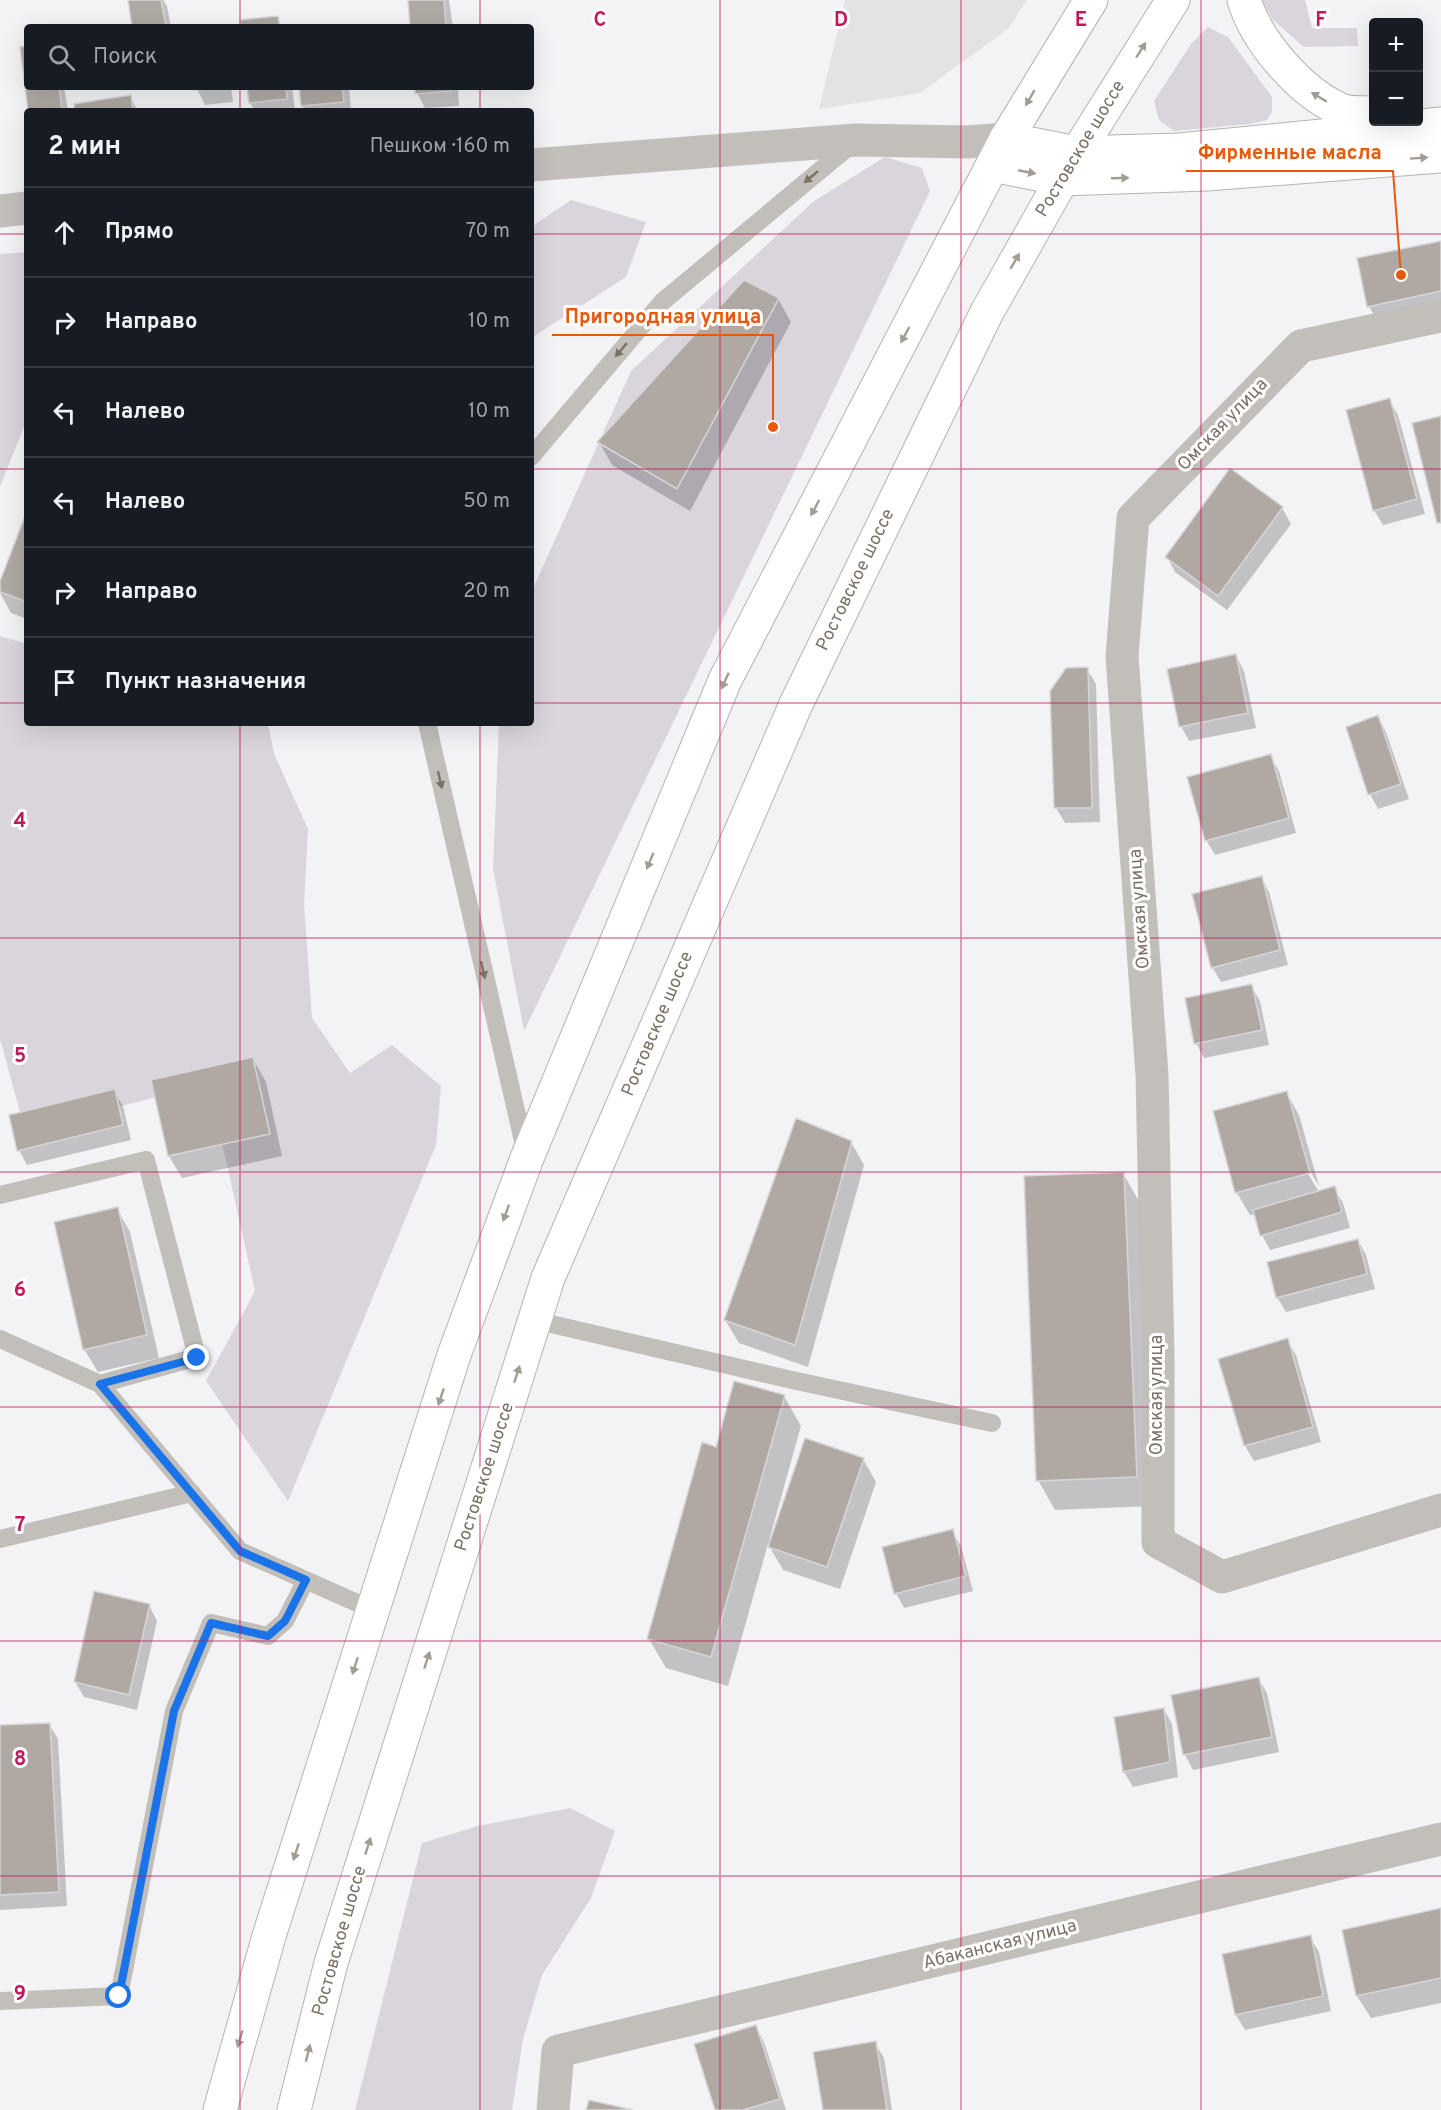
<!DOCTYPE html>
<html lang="ru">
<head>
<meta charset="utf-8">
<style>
  body { margin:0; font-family:Overpass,sans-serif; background:#20242c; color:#f1f3f6 }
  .controls { position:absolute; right:18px; top:18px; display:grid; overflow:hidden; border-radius:6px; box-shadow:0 6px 24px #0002 }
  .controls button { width:54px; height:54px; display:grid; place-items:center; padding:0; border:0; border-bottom:2px solid #363941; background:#171b24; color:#f1f3f6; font:30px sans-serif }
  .stop { position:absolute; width:18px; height:18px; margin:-14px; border:4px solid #1a73e8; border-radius:50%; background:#fff }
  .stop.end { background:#1a73e8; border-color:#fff; box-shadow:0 2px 6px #0008 }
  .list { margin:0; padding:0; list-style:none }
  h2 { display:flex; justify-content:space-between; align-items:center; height:78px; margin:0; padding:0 24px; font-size:26px }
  h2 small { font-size:20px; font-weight:400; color:#9ea1a6 }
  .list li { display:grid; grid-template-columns:39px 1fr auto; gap:18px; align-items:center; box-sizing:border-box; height:90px; padding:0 24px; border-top:2px solid #363941 }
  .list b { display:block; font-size:22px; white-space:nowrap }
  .list em { font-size:20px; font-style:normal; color:#9ea1a6 }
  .icon { flex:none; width:33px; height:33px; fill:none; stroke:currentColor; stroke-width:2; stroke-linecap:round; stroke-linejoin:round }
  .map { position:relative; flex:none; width:1441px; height:2110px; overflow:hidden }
  .search { position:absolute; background:#171b24; box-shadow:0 6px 24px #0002; left:24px; top:24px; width:510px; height:66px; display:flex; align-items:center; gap:15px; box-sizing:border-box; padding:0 21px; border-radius:6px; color:#9ea1a6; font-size:22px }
  .panel { position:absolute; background:#171b24; box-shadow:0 6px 24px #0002; left:24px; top:108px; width:510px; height:618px; border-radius:6px }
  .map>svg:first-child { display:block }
  .built { fill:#e4e3e4 }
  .green { fill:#dad4dc }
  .shadow { fill:#0003 }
  .building { fill:#b0a9a3; stroke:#d6d5d7; stroke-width:1.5 }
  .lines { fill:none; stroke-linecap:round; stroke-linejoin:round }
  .secondary-casing { stroke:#b7b3ad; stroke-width:35 }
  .highway-casing { stroke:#b6b2af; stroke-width:35 }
  .lane { stroke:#c2bfbb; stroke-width:18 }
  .street { stroke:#c2bfbb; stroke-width:33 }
  .secondary { stroke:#fff; stroke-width:33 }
  .highway { stroke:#fff; stroke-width:33 }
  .oneway { fill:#a39c92 }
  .oneway2 { fill:#7b7164 }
  .route { stroke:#1a73e8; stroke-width:8 }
  .grid { fill:none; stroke:#c2185b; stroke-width:1.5; stroke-opacity:0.55 }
  .labels { text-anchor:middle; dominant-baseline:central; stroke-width:6; stroke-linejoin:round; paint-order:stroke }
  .street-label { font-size:18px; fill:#7b7164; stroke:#fff }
  .grid-label { font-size:20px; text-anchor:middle; font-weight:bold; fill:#c2185b; stroke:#fff; stroke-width:6; stroke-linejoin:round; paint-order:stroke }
  .leader { fill:none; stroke:#e8590c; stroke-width:2 }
  .callout-dot { fill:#e8590c; stroke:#fff; stroke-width:2 }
  .callout-label { font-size:20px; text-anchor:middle; font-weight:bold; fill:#e8590c; stroke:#fff; stroke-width:6; stroke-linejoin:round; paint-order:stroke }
</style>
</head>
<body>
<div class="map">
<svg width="1441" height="2110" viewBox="0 0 1441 2110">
  <rect width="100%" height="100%" fill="#f3f3f6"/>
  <path class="built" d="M 845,0 L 1027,0 L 1008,29 L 920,93 L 819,109 Z"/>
  <path class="green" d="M 1261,0 L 1305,0 L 1312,28 L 1357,28 L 1358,46 L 1304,47 L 1273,20 Z
    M 1208,27 L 1228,37 L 1272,97 L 1272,112 L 1267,120 L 1249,124 L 1174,131 L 1159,120 L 1154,101 L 1191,44 Z
    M 885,157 L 922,168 L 930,191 L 524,1031 L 493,869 L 499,723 L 531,723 L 531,593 L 631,371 L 814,201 Z
    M 571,200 L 646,222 L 626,277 L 531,338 L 531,227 Z
    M 27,252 L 27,419 L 0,487 L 0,254 Z
    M 0,636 L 27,644 L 27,723 L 268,723 L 274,754 L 308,829 L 304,904 L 312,1018 L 350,1073 L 392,1045 L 441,1086 L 436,1145 L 288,1501 L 206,1381 L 255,1291 L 209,1084 L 25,1130 L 0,1039 Z
    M 570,1808 L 615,1831 L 591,1898 L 542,1975 L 523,2039 L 512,2110 L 355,2110 L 422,1843 L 478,1826 Z"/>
  <path class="shadow" d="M 129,0 L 163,0 L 167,6 L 171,27 L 134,27 Z
    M 410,0 L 449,0 L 453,27 L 412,27 Z
    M 27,47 L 27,87 L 64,87 L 68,111 L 30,111 L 21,48 Z
    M 196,87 L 231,87 L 233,102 L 205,105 Z
    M 249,87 L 292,87 L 295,111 L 255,111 L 250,103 Z
    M 300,87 L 349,87 L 351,111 L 305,111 L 302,106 Z
    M 416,87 L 458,87 L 459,106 L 425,108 L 417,93 Z
    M 130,97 L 138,111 L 76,111 Z
    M 1441,242 L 1441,308 L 1377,321 L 1369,306 Z
    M 778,299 L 791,322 L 690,511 L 612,465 L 599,442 Z
    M 1389,400 L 1398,415 L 1425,514 L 1383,525 L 1374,510 Z
    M 1282,508 L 1291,524 L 1227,610 L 1175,572 L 1167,557 Z
    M 27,515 L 27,619 L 11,613 L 0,593 L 0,585 Z
    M 1236,656 L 1244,671 L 1256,728 L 1189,741 L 1181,726 Z
    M 1087,669 L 1096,684 L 1100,822 L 1065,823 L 1056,808 L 1052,692 Z
    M 1378,717 L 1386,732 L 1409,799 L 1378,809 L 1370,794 Z
    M 1270,756 L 1279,771 L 1296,833 L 1215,855 L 1206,840 Z
    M 1261,877 L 1269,892 L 1288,965 L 1221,982 L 1212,967 Z
    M 1251,986 L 1260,1001 L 1269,1045 L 1204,1058 L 1196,1043 Z
    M 253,1059 L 266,1082 L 282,1156 L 182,1178 L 169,1156 Z
    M 114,1091 L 123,1106 L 131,1140 L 27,1165 L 19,1150 Z
    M 1286,1092 L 1299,1115 L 1319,1186 L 1307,1166 L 1304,1167 L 1319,1192 L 1334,1188 L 1343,1203 L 1350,1228 L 1270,1250 L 1262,1235 L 1256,1214 L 1250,1215 L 1237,1193 L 1215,1112 Z
    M 851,1142 L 864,1165 L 808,1367 L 739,1343 L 725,1320 Z
    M 1123,1173 L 1140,1203 L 1153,1506 L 1055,1510 L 1038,1480 Z
    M 117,1209 L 130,1232 L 159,1358 L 98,1372 L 84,1349 Z
    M 1358,1240 L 1366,1255 L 1375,1289 L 1286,1312 L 1277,1297 Z
    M 1287,1340 L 1296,1355 L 1321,1442 L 1254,1461 L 1245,1446 L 1220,1360 Z
    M 784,1396 L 801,1426 L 769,1541 L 771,1542 L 863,1459 L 876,1482 L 840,1589 L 783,1570 L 768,1544 L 728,1686 L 666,1668 L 649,1639 L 717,1448 Z
    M 952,1531 L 961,1546 L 973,1591 L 904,1608 L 896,1593 Z
    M 149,1605 L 157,1621 L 137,1710 L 84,1697 L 75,1682 Z
    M 1258,1678 L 1267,1693 L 1279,1752 L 1193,1770 L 1185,1755 L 1172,1696 Z
    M 1164,1709 L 1172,1724 L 1178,1777 L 1133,1787 L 1124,1772 L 1116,1718 Z
    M 49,1724 L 58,1739 L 67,1906 L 0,1910 L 0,1727 Z
    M 1441,1910 L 1441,2003 L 1371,2018 L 1357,1996 Z
    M 1310,1937 L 1319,1952 L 1331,2011 L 1245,2030 L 1236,2015 Z
    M 756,2027 L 764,2042 L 786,2110 L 716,2110 Z
    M 875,2043 L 884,2058 L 892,2110 L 824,2110 Z"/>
  <path class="building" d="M 128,0 L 161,0 L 166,27 L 132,27 Z
    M 408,0 L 444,0 L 446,27 L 410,27 Z
    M 278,16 L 280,27 L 241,27 L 240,20 Z
    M 27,46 L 27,87 L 59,87 L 62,111 L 28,111 L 20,47 Z
    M 195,87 L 225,87 L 225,88 L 195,90 Z
    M 247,87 L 286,87 L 287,99 L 249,103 Z
    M 299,87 L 342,87 L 344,102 L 301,106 Z
    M 415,87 L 451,87 L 451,91 L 415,94 Z
    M 131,95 L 133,111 L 75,111 L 74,104 Z
    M 1441,241 L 1441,291 L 1367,307 L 1357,258 Z
    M 744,280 L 779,298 L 677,489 L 597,442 Z
    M 1390,398 L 1417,499 L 1373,511 L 1346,410 Z
    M 1441,416 L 1441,523 L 1437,523 L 1412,423 Z
    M 1230,468 L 1283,507 L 1218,596 L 1165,557 Z
    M 27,511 L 27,602 L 0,592 L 0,581 Z
    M 1236,654 L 1248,713 L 1179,727 L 1167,669 Z
    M 1088,667 L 1092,808 L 1054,808 L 1050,691 L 1066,668 Z
    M 1378,715 L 1401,784 L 1368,795 L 1346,727 Z
    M 1271,754 L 1289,818 L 1205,841 L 1187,777 Z
    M 1262,876 L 1280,950 L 1211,968 L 1192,894 Z
    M 1252,984 L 1262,1030 L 1194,1044 L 1185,998 Z
    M 253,1057 L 270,1134 L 168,1156 L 151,1080 Z
    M 115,1089 L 123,1125 L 17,1151 L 9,1115 Z
    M 1287,1091 L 1310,1173 L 1235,1193 L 1213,1111 Z
    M 796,1118 L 852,1141 L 795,1345 L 724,1320 Z
    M 1124,1172 L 1137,1477 L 1036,1481 L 1024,1176 Z
    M 1335,1186 L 1342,1212 L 1260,1236 L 1253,1210 Z
    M 118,1207 L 147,1335 L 83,1350 L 54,1222 Z
    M 1358,1239 L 1367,1274 L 1276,1298 L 1267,1262 Z
    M 1288,1338 L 1313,1427 L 1244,1446 L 1218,1359 Z
    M 734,1381 L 785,1395 L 711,1657 L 647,1639 L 702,1442 L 716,1447 Z
    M 805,1438 L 864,1458 L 827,1567 L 768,1547 Z
    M 953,1529 L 966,1576 L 894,1594 L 882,1547 Z
    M 94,1591 L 150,1604 L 129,1695 L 74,1682 Z
    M 1259,1677 L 1272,1737 L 1183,1755 L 1171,1695 Z
    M 1164,1708 L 1170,1762 L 1123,1772 L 1114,1717 Z
    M 50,1723 L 59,1892 L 0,1895 L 0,1725 Z
    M 1441,1908 L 1441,1978 L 1356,1996 L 1342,1930 Z
    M 1311,1935 L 1323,1996 L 1235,2015 L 1222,1954 Z
    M 756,2025 L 780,2099 L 743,2110 L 715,2110 L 694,2044 Z
    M 876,2041 L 887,2110 L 823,2110 L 813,2052 Z
    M 589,2100 L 633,2110 L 586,2110 Z"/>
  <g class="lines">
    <defs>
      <path id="secondary" d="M 1244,0 C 1257,42 1300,92 1341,110 C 1350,114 1364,112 1374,113
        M 1006,139 L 1077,153 L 1179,150 L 1441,124
        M 993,165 L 1062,179 L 1207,174 L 1441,156"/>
      <path id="highway" d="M 220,2110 L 269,1936 L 454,1355 L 527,1158 L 725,680 L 1006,139 L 1091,0
        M 294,2110 L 331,1963 L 548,1278 L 796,704 L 987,312 L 1077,153 L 1173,0"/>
    </defs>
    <use href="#secondary" class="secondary-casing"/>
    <use href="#highway" class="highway-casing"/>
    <path class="lane" d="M 531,457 L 662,302 L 853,143
      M 427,723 L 526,1154
      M 0,1195 L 146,1160 L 197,1357 L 100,1384 L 0,1339
      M 534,1320 L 792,1380 L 992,1423
      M 100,1384 L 240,1551 L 373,1610
      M 0,1539 L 192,1493
      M 0,2001 L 119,1996 L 174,1711 L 211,1623 L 268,1636 L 285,1621 L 306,1580"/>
    <path class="street" d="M 531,165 L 856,140 L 967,142 L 1006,139
      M 0,211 L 27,208
      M 1441,316 L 1301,346 L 1133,518 L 1122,656 L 1152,1075 L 1158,1357 L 1158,1542 L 1222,1577 L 1441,1510
      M 553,2110 L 558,2051 L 1441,1839"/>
    <use href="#secondary" class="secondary"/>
    <use href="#highway" class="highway"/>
  </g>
  <defs><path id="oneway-solid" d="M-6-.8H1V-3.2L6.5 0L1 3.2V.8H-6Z" transform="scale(1.5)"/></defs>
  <g class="oneway">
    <use href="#oneway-solid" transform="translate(1141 50) rotate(-58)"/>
    <use href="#oneway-solid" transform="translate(1319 97) rotate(-149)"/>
    <use href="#oneway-solid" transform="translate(1030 98) rotate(120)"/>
    <use href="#oneway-solid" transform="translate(1419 158) rotate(-4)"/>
    <use href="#oneway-solid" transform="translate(1027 172) rotate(11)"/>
    <use href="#oneway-solid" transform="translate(1120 178) rotate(-2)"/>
    <use href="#oneway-solid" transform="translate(1015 261) rotate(-60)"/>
    <use href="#oneway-solid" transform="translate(905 335) rotate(118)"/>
    <use href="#oneway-solid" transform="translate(815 508) rotate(118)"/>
    <use href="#oneway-solid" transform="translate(725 681) rotate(115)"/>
    <use href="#oneway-solid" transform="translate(650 861) rotate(113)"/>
    <use href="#oneway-solid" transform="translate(506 1213) rotate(110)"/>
    <use href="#oneway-solid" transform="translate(517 1374) rotate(-72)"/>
    <use href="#oneway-solid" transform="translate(441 1397) rotate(108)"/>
    <use href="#oneway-solid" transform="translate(427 1660) rotate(-72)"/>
    <use href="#oneway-solid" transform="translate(355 1666) rotate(108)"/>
    <use href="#oneway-solid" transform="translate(368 1846) rotate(-72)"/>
    <use href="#oneway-solid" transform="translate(296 1852) rotate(108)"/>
    <use href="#oneway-solid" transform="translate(240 2039) rotate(106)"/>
    <use href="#oneway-solid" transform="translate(308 2053) rotate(-76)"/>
  </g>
  <g class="oneway2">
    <use href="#oneway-solid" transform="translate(811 177) rotate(140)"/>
    <use href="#oneway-solid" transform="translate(621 350) rotate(130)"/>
    <use href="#oneway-solid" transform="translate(440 780) rotate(77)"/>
    <use href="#oneway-solid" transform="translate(483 970) rotate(77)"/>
  </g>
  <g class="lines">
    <path class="route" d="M 119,1996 L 174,1711 L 211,1623 L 268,1636 L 285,1621 L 306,1580 L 240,1551 L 100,1384 L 197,1358"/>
  </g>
  <path class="grid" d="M 240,0 L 240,27M 480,0 L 480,27M 720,0 L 720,2110M 961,0 L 961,2110M 1201,0 L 1201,2110M 240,87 L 240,111M 480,87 L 480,111M 0,234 L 27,234M 531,234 L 1441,234M 0,469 L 27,469M 531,469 L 1441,469M 0,703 L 27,703M 531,703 L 1441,703M 240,723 L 240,2110M 480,723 L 480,2110M 0,938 L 1441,938M 0,1172 L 1441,1172M 0,1407 L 1441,1407M 0,1641 L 1441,1641M 0,1876 L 1441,1876"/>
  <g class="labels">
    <g class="street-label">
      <text transform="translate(1081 149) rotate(-59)">Ростовское шоссе</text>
      <text transform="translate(1223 425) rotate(-46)">Омская улица</text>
      <text transform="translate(856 580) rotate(-64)">Ростовское шоссе</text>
      <text transform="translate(1140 909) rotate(-94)">Омская улица</text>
      <text transform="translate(658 1024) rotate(-67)">Ростовское шоссе</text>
      <text transform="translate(1157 1395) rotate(-90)">Омская улица</text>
      <text transform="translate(485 1477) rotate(-72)">Ростовское шоссе</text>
      <text transform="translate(340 1941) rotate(-74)">Ростовское шоссе</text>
      <text transform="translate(1000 1945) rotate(-14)">Абаканская улица</text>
    </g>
  </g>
  <g class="grid-label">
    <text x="600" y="26">C</text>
    <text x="841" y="26">D</text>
    <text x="1081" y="26">E</text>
    <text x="1321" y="26">F</text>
    <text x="20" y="827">4</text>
    <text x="20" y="1062">5</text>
    <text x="20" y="1296">6</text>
    <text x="20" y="1531">7</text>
    <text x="20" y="1765">8</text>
    <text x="20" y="2000">9</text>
  </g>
  <path class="leader" d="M1401 275L1393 171H1186M773 427L773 335H552"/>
  <g class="callout-dot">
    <circle cx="1401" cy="275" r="6"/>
    <circle cx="773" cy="427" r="6"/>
  </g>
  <g class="callout-label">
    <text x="1290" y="159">Фирменные масла</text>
    <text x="663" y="323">Пригородная улица</text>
  </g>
</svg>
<div class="controls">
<button>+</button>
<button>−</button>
</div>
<div class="stop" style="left:119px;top:1996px"></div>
<div class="stop end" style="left:197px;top:1358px"></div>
<div class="search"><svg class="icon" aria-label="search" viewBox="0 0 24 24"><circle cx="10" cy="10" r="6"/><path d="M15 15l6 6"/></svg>Поиск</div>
<section class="panel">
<h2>2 мин<small>Пешком · 160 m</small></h2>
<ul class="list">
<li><svg class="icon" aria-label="ahead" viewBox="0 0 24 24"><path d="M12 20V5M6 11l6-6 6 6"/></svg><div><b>Прямо</b></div><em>70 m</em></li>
<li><svg class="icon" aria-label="right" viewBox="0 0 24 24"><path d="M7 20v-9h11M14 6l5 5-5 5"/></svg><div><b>Направо</b></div><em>10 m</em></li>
<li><svg class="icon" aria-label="left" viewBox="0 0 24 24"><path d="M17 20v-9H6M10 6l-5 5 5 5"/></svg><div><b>Налево</b></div><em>10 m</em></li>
<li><svg class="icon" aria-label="left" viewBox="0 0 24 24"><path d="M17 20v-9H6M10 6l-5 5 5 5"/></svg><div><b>Налево</b></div><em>50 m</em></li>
<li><svg class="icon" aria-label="right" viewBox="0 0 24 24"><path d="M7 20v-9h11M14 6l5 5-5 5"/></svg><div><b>Направо</b></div><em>20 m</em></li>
<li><svg class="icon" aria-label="arrive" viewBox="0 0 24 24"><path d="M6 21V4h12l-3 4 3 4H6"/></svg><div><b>Пункт назначения</b></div></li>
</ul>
</section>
</div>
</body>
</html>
